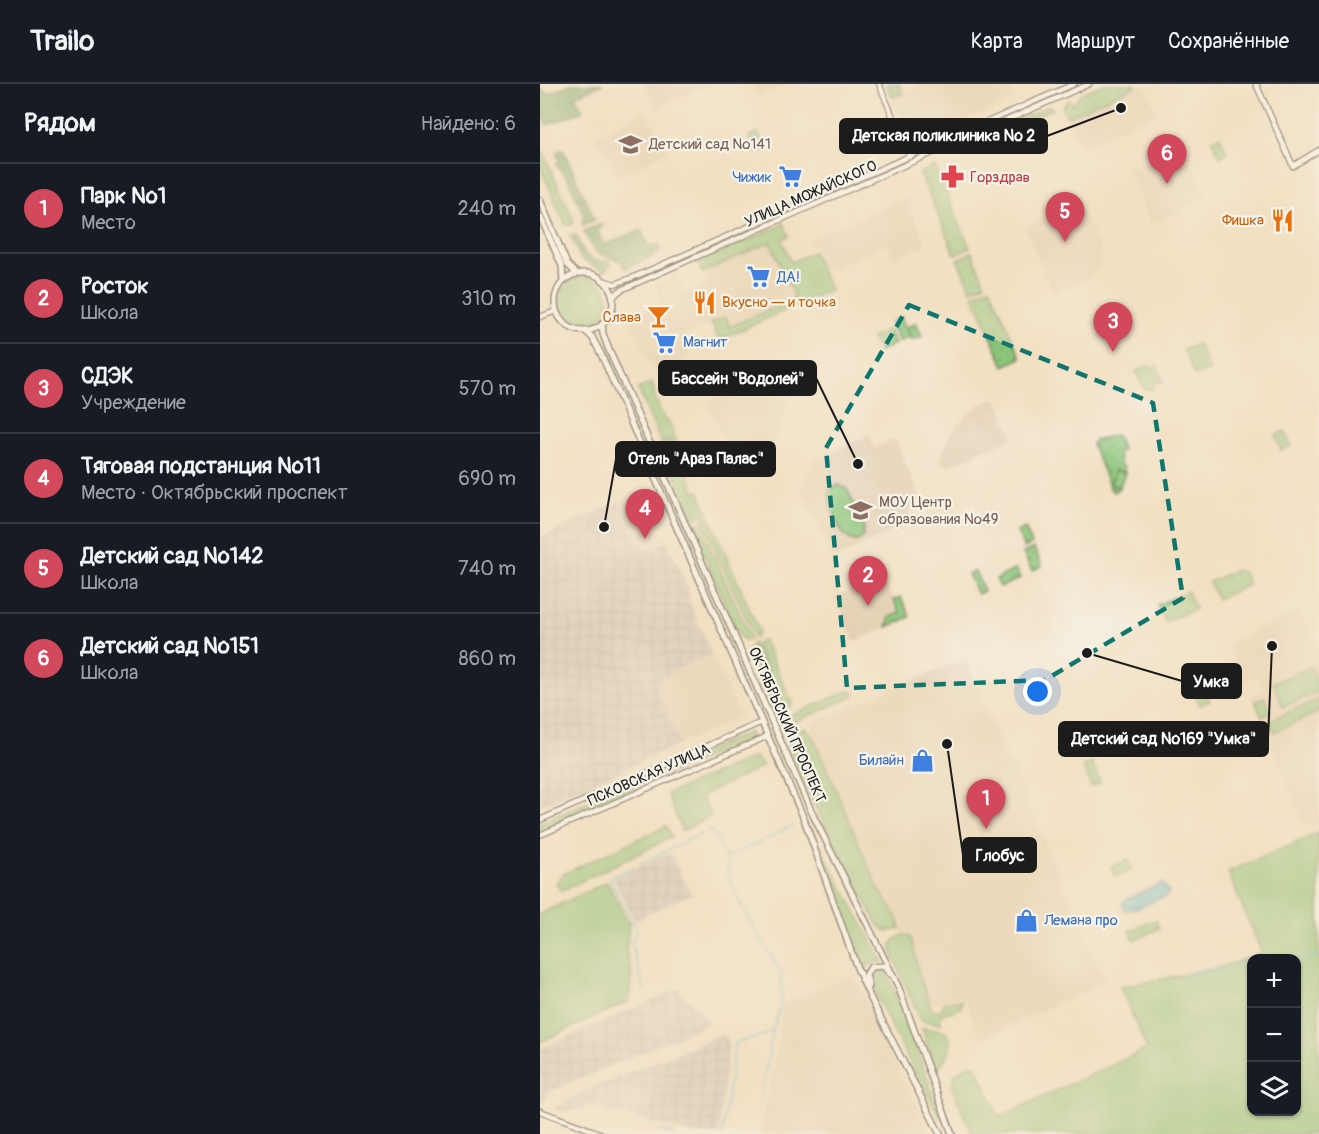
<!DOCTYPE html>
<html lang="ru">
<head>
<meta charset="utf-8">
<style>
  body { margin:0; font-family:Pangolin,sans-serif; background:#242831; color:#f1f3f6 }
  .controls { position:absolute; right:18px; bottom:18px; display:grid; overflow:hidden; border-radius:12px; box-shadow:0 2px 4px #0004 }
  .controls button { width:54px; height:54px; display:grid; place-items:center; padding:0; border:0; border-bottom:2px solid #363941; background:#171b24; color:#f1f3f6; font:30px sans-serif }
  .you { position:absolute; left:498px; top:608px; width:21px; height:21px; margin:-15px; border:4px solid #fff; border-radius:50%; background:#1a73e8; box-shadow:0 0 0 9px #1a73e833 }
  .badge { display:grid; place-items:center; width:39px; height:39px; border-radius:50%; background:#d1495b; color:#fff; font-size:20px; font-weight:700 }
  .pin { position:absolute; translate:-50% -50px; filter:drop-shadow(0 2px 3px #0008) }
  .pin::after { content:''; position:absolute; top:32px; width:21px; height:18px; background:inherit; clip-path:polygon(0 0,100% 0,50% 100%) }
  .list { margin:0; padding:0; list-style:none }
  h2 { display:flex; justify-content:space-between; align-items:center; height:78px; margin:0; padding:0 24px; font-size:26px }
  h2 small { font-size:20px; font-weight:400; color:#9ea1a6 }
  .list li { display:grid; grid-template-columns:39px 1fr auto; gap:18px; align-items:center; box-sizing:border-box; height:90px; padding:0 24px; border-top:2px solid #363941 }
  .list b { display:block; font-size:22px; white-space:nowrap }
  .list p { margin:0; font-size:20px; white-space:nowrap; color:#9ea1a6 }
  .list em { font-size:20px; font-style:normal; color:#9ea1a6 }
  .icon { flex:none; width:33px; height:33px; fill:none; stroke:currentColor; stroke-width:2; stroke-linecap:round; stroke-linejoin:round }
  .map { position:relative; flex:none; width:779px; height:1050px; overflow:hidden }
  header { display:flex; align-items:center; gap:36px; box-sizing:border-box; height:84px; padding:0 30px; background:#171b24; border-bottom:2px solid #363941 }
  header strong { font-size:28px }
  nav { display:flex; gap:33px; margin-inline-start:auto; font-size:21px }
  main { display:flex }
  aside { flex:1; background:#171b24 }
  .map>svg:first-child { display:block }
  .built { fill:#e5d0b4 }
  .industrial { fill:url(#industrial-grid) }
  .grass { fill:#8cc579; stroke:#54704a; stroke-width:1.5; fill-rule:evenodd }
  .forest { fill:url(#forest-crowns); stroke:#466342; stroke-width:1.5 }
  .park { fill:url(#park-dots); stroke:#54704a; stroke-width:1.5 }
  .water { fill:url(#water-rules); stroke:#366c74; stroke-width:1.5 }
  .lines { fill:none; stroke-linecap:round; stroke-linejoin:round }
  .stream { stroke:#50bbcc; stroke-width:1.5 }
  .secondary-casing { stroke:#3c3935; stroke-width:7 }
  .primary-casing { stroke:#3c3935; stroke-width:8 }
  .secondary { stroke:#fff; stroke-width:4.5 }
  .primary { stroke:#fff; stroke-width:5 }
  .marked { fill:none; stroke:#0f766e; stroke-width:4.5; stroke-dasharray:12 8; stroke-linejoin:round }
  .labels { text-anchor:middle; dominant-baseline:central; stroke-width:4.5; stroke-linejoin:round; paint-order:stroke }
  .education-label { font-size:15px; fill:#785e54; stroke:#f7f3e8; text-anchor:start }
  .shop-label { font-size:15px; fill:#366cbe; stroke:#f7f3e8; text-anchor:start }
  .health-label { font-size:15px; fill:#be3a42; stroke:#f7f3e8; text-anchor:start }
  .street-label { font-size:15px; fill:#1c1c1c; stroke:#f7f3e8 }
  .food-label { font-size:15px; fill:#c56008; stroke:#f7f3e8; text-anchor:end }
  .leader { fill:none; stroke:#1c1c1c; stroke-width:2 }
  .callout-dot { fill:#1c1c1c; stroke:#f7f3e8; stroke-width:2 }
  .callout { fill:#1c1c1c; stroke:#1c1c1c; stroke-width:2 }
  .callout-label { font-size:16px; text-anchor:middle; font-weight:bold; fill:#fff }
</style>
</head>
<body>
<header>
<strong>Trailo</strong>
<nav><a>Карта</a><a>Маршрут</a><a>Сохранённые</a></nav>
</header>
<main>
<aside>
<h2>Рядом<small>Найдено: 6</small></h2>
<ul class="list">
<li><span class="badge">1</span><div><b>Парк №1</b><p>Место</p></div><em>240 m</em></li>
<li><span class="badge">2</span><div><b>Росток</b><p>Школа</p></div><em>310 m</em></li>
<li><span class="badge">3</span><div><b>СДЭК</b><p>Учреждение</p></div><em>570 m</em></li>
<li><span class="badge">4</span><div><b>Тяговая подстанция №11</b><p>Место · Октябрьский проспект</p></div><em>690 m</em></li>
<li><span class="badge">5</span><div><b>Детский сад №142</b><p>Школа</p></div><em>740 m</em></li>
<li><span class="badge">6</span><div><b>Детский сад №151</b><p>Школа</p></div><em>860 m</em></li>
</ul>
</aside>
<div class="map">
<svg width="779" height="1050" viewBox="0 0 779 1050">
  <defs>
    <pattern id="industrial-grid" width="8" height="8" patternUnits="userSpaceOnUse" patternTransform="scale(1.5)"><rect width="8" height="8" fill="#ccc2b8"/><path d="M0 4h8M4 0v8" fill="none" stroke="#afa69e"/></pattern>
    <pattern id="forest-crowns" width="20" height="18" patternUnits="userSpaceOnUse" patternTransform="scale(1.5)"><rect width="20" height="18" fill="#71aa69"/><path d="M2 6a3 3 0 1 1 6 0M12 15a3 3 0 1 1 6 0" fill="none" stroke="#5c8a56"/></pattern>
    <pattern id="park-dots" width="8" height="8" patternUnits="userSpaceOnUse" patternTransform="scale(1.5)"><rect width="8" height="8" fill="#8cc579"/><path d="M2 2h.1M6 6h.1" fill="none" stroke="#78a968" stroke-width="1.8" stroke-linecap="round"/></pattern>
    <pattern id="water-rules" width="6" height="5" patternUnits="userSpaceOnUse" patternTransform="scale(1.5)"><rect width="6" height="5" fill="#50bbcc"/><path d="M0 2.5h6" fill="none" stroke="#45a0af"/></pattern>
  </defs>
  <rect width="100%" height="100%" fill="#f7f3e8"/>
  <filter id="ink" filterUnits="userSpaceOnUse"><feTurbulence type="fractalNoise" baseFrequency=".0167" numOctaves="2"/><feDisplacementMap in="SourceGraphic" scale="12" xChannelSelector="R" yChannelSelector="G"/><feConvolveMatrix kernelMatrix="1 2 1 2 8 2 1 2 1" color-interpolation-filters="sRGB"/></filter>
  <filter id="wash" filterUnits="userSpaceOnUse"><feTurbulence type="fractalNoise" baseFrequency=".008" numOctaves="4" result="noise"/><feDisplacementMap in="SourceGraphic" scale="24" xChannelSelector="R" yChannelSelector="G"/><feGaussianBlur stdDeviation="1.35" result="paint"/><feColorMatrix in="noise" values="0 0 0 0 0 0 0 0 0 0 0 0 0 0 0 0 0 1.4 0 .05"/><feComposite in="paint" operator="in"/></filter>
  <g filter="url(#wash)">
    <rect width="100%" height="100%" fill="#f2e0c3"/>
    <path class="built" d="M 105,0 L 171,0 L 117,24 Z
      M 213,0 L 248,0 L 218,13 Z
      M 383,0 L 468,0 L 475,15 L 389,55 L 386,51 L 372,57 L 352,13 Z
      M 602,0 L 604,0 L 617,29 L 540,63 L 527,33 Z
      M 106,27 L 127,68 L 77,93 L 56,52 Z
      M 642,60 L 667,113 L 612,140 L 587,86 Z
      M 366,114 L 386,161 L 354,175 L 347,160 L 283,187 L 269,155 Z
      M 538,120 L 563,169 L 553,193 L 514,209 L 484,144 Z
      M 230,158 L 255,214 L 190,243 L 185,233 L 142,253 L 150,274 L 115,290 L 90,234 L 123,219 L 115,201 L 137,191 L 145,209 L 167,199 L 162,189 Z
      M 234,290 L 248,320 L 230,369 L 197,383 L 168,319 Z
      M 456,314 L 474,353 L 409,382 L 400,378 L 408,355 L 416,342 L 439,321 Z
      M 329,351 L 334,364 L 355,355 L 379,410 L 362,443 L 294,475 L 261,406 L 275,376 Z
      M 103,406 L 127,457 L 115,463 L 101,463 L 98,461 L 80,417 Z
      M 343,493 L 360,529 L 350,533 L 347,543 L 314,558 L 294,513 Z
      M 759,526 L 779,571 L 779,738 L 765,743 L 711,612 L 724,606 L 718,592 L 705,598 L 687,559 Z
      M 172,570 L 201,634 L 140,660 L 117,606 L 121,594 L 131,590 L 130,587 Z
      M 425,575 L 565,898 L 441,955 L 426,918 L 394,919 L 390,917 L 269,640 Z
      M 314,890 L 337,942 L 391,1050 L 220,1050 L 244,920 Z"/>
    <path class="industrial" d="M 80,417 L 98,461 L 102,463 L 115,463 L 127,457 L 149,505 L 149,518 L 172,570 L 131,587 L 131,590 L 121,594 L 117,606 L 140,660 L 0,722 L 0,454 Z
      M 130,769 L 151,810 L 95,836 L 73,794 Z
      M 138,905 L 165,932 L 168,940 L 7,1009 L 5,1018 L 0,1014 L 0,965 Z
      M 183,950 L 189,957 L 178,1050 L 154,1050 L 52,1022 L 22,1029 L 14,1024 L 42,1008 Z"/>
    <path class="grass" d="M 509,22 L 513,25 L 465,45 L 465,42 Z
      M 680,52 L 687,69 L 680,73 L 672,56 Z
      M 0,68 L 3,68 L 34,137 L 32,141 L 26,141 L 0,83 Z
      M 244,140 L 249,152 L 242,155 L 251,178 L 273,168 L 290,206 L 179,256 L 171,239 L 186,233 L 190,243 L 255,214 L 230,158 L 162,189 L 158,178 Z
      M20 217a24 24 0 1 1 48 0a24 24 0 1 1-48 0Z
      M 361,233 L 370,253 L 359,258 L 350,238 Z
      M 348,246 L 355,260 L 339,268 L 332,254 Z
      M 112,299 L 115,308 L 113,309 L 125,337 L 128,336 L 135,353 L 121,358 L 98,305 Z
      M 745,347 L 751,362 L 741,366 L 735,351 Z
      M 136,355 L 146,379 L 144,381 L 155,408 L 159,407 L 168,429 L 154,435 L 122,360 Z
      M 575,385 L 585,389 L 579,404 L 570,400 Z
      M 298,401 L 307,405 L 324,443 L 323,453 C 304,472 286,416 289,406 Z
      M 169,432 L 218,544 L 219,548 L 215,554 L 163,438 L 165,434 Z
      M 155,438 L 160,440 L 211,555 L 206,557 L 199,552 L 151,440 Z
      M 222,556 L 224,557 L 251,616 L 252,620 L 250,624 L 245,626 L 216,560 Z
      M 213,559 L 241,622 L 239,625 C 225,618 208,580 208,565 Z
      M 771,583 L 779,602 L 779,607 L 743,623 L 733,599 Z
      M 309,607 L 314,609 L 313,613 L 245,642 L 242,635 Z
      M 724,613 L 731,629 L 722,633 L 715,617 Z
      M 779,615 L 779,628 L 734,648 L 729,637 Z
      M 264,644 L 267,645 L 274,655 L 337,801 C 342,812 362,835 360,844 C 349,850 342,847 336,837 L 265,704 L 249,663 L 249,653 Z
      M 209,648 L 211,654 L 0,747 L 0,739 Z
      M 215,673 L 223,682 L 161,712 L 171,732 L 142,747 L 127,710 Z
      M 126,742 L 132,753 L 21,807 L 16,799 L 23,790 Z
      M 271,745 L 343,878 C 334,878 328,880 324,889 Z
      M 779,749 L 779,1050 L 432,1050 L 412,1003 L 415,990 L 428,981 L 436,982 L 459,1033 L 607,965 L 580,903 L 681,883 L 722,869 L 688,788 ZM 756,874 L 756,1028 L 712,1028 L 712,874 Z
      M 588,776 L 592,786 L 575,793 L 571,783 Z
      M 67,798 L 89,840 L 86,867 L 92,887 L 89,917 L 0,958 L 0,830 Z
      M 364,851 L 369,852 L 372,856 L 379,891 L 393,927 L 401,926 L 404,919 L 422,917 L 421,924 L 400,931 L 401,940 L 380,936 L 353,872 L 351,861 L 354,856 Z
      M 337,884 L 346,888 L 362,924 L 403,1038 C 391,1016 327,905 330,889 Z
      M 382,944 L 404,947 C 418,960 405,975 396,988 Z"/>
    <path class="forest" d="M 31,0 L 63,0 L 35,12 L 43,27 L 7,41 L 0,24 L 0,5 L 8,10 Z
      M 19,66 L 24,67 L 55,136 L 43,141 L 42,138 L 44,131 L 27,93 L 16,81 L 19,76 L 16,70 Z
      M 60,140 L 62,143 L 57,146 L 64,161 L 101,146 L 109,163 L 118,160 L 121,165 L 116,171 L 85,185 L 81,177 C 58,171 54,170 44,147 Z
      M 30,151 L 36,151 C 43,167 47,181 68,177 L 71,180 L 64,188 L 41,175 Z"/>
    <path class="park" d="M 346,0 L 359,0 L 363,9 L 352,13 Z
      M 563,0 L 595,0 L 596,2 L 527,33 L 522,22 L 529,16 L 531,20 L 536,17 L 540,10 Z
      M 218,48 L 226,65 L 217,69 L 209,52 Z
      M 395,82 L 430,164 L 415,171 L 380,89 Z
      M 432,168 L 445,200 L 431,206 L 417,175 Z
      M 450,203 L 481,274 L 464,282 L 433,211 Z
      M 376,239 L 382,252 L 372,256 L 366,244 Z
      M 658,260 L 670,286 L 655,292 L 644,266 Z
      M 610,281 L 611,285 L 617,282 L 624,298 L 616,298 L 612,306 L 604,305 L 596,287 Z
      M 575,351 L 580,359 L 582,367 L 578,368 L 581,383 L 584,383 L 585,389 L 575,386 L 570,400 L 579,404 L 574,408 L 571,406 L 552,360 L 554,357 Z
      M 485,444 L 492,460 L 484,464 L 477,448 Z
      M 494,464 L 502,482 L 492,487 L 483,469 Z
      M 476,485 L 480,494 L 460,503 L 456,495 Z
      M 696,486 L 704,489 L 709,501 L 677,515 L 669,498 Z
      M 435,487 L 444,507 L 437,510 L 428,490 Z
      M 648,507 L 655,525 L 625,538 L 617,521 Z
      M 361,513 L 370,533 L 347,543 L 350,533 L 360,529 L 354,516 Z
      M 670,604 L 673,609 L 667,611 L 670,617 L 660,621 L 655,611 Z
      M 552,679 L 561,699 L 551,703 L 543,683 Z
      M 616,836 L 619,844 L 594,856 L 590,847 Z"/>
    <path class="water" d="M 622,799 L 629,808 L 627,812 C 616,815 594,828 584,826 L 582,819 L 586,815 Z"/>
    <g class="lines">
      <path class="stream" d="M 167,747 L 172,746 L 186,774 L 252,742
        M 188,773 L 188,793 L 203,825 L 241,889 L 241,919 L 233,946 L 220,1018
        M 100,780 L 161,750
        M 94,783 L 71,793 L 72,800 L 97,846 L 91,858 L 105,908
        M 756,875 L 779,872
        M 642,891 L 712,881
        M 120,1046 L 133,1050
        M 182,1050 L 195,959 L 224,951 L 232,946"/>
    </g>
  </g>
  <g filter="url(#ink)">
    <g class="lines">
      <defs>
        <path id="secondary" d="M 339,0 L 370,73
          M 716,0 L 753,82 L 779,66
          M 62,196 L 75,200 L 94,193 L 534,0
          M 72,216 L 76,210 L 81,206 L 549,0
          M 0,233 L 16,227
          M 0,736 L 222,638
          M 0,751 L 228,652
          M 0,1027 L 62,1050"/>
        <path id="primary" d="M 0,116 L 27,180 L 37,190
          M 0,132 L 22,182 L 23,198
          M15 218a29 29 0 1 1 58 0a29 29 0 1 1-58 0Z
          M 62,240 L 63,250 L 69,266 L 273,731 L 358,902 L 412,1050
          M 45,247 L 52,253 L 61,270 L 264,735 L 317,884 L 330,913 L 400,1050
          M 329,902 L 326,891 L 331,883 L 343,882 L 350,890"/>
      </defs>
      <use href="#secondary" class="secondary-casing"/>
      <use href="#primary" class="primary-casing"/>
      <use href="#secondary" class="secondary"/>
      <use href="#primary" class="primary"/>
    </g>
  </g>
  <path d="M0 0H779V1050H0ZM 369,221 L 613,319 L 643,514 L 505,596 L 307,604 L 286,364 Z" fill="#f2e0c3" fill-opacity=".55" fill-rule="evenodd"/>
  <path class="marked" d="M 369,221 L 613,319 L 643,514 L 505,596 L 307,604 L 286,364 Z"/>
  <defs>
    <symbol id="school-bare" viewBox="-9 -9 18 18"><path d="M0-5L7-2L0 1L-7-2ZM-4 1L0 2.5L4 1V4Q0 6-4 4Z" fill="#8d6e63" stroke="#f7f3e8" stroke-width="2.5" paint-order="stroke"/></symbol>
    <symbol id="supermarket-bare" viewBox="-9 -9 18 18"><path d="M-6-5.5h2.5l.6 2H6L4.5 2H-2.5L-4.4-4H-6ZM-1.5 3.2a1.3 1.3 0 1 0 .1 0ZM3 3.2a1.3 1.3 0 1 0 .1 0Z" fill="#3f7fe0" stroke="#f7f3e8" stroke-width="2.5" paint-order="stroke"/></symbol>
    <symbol id="pharmacy-bare" viewBox="-9 -9 18 18"><path d="M-2-6h4v4h4v4h-4v4h-4v-4h-4v-4h4Z" fill="#e0444e" stroke="#f7f3e8" stroke-width="2.5" paint-order="stroke"/></symbol>
    <symbol id="restaurant-bare" viewBox="-9 -9 18 18"><path d="M-5-6h1v4h1v-4h1v4h1v-4h1v5L-1.5 .5V6h-2V.5L-5-1ZM5-6V6H3V1.5H1.5Q1.5-4 5-6Z" fill="#e8710a" stroke="#f7f3e8" stroke-width="2.5" paint-order="stroke"/></symbol>
    <symbol id="bar-bare" viewBox="-9 -9 18 18"><path d="M-6-5H6L.8 .8V4.5H3.5V6h-7V4.5H-.8V.8Z" fill="#e8710a" stroke="#f7f3e8" stroke-width="2.5" paint-order="stroke"/></symbol>
    <symbol id="shop-bare" viewBox="-9 -9 18 18"><path d="M-5-2.5h2.3a2.7 3.5 0 0 1 5.4 0H5L5.5 6h-11ZM-1.5-2.5h3a1.5 2.3 0 0 0-3 0Z" fill="#3f7fe0" stroke="#f7f3e8" stroke-width="2.5" paint-order="stroke"/></symbol>
  </defs>
  <g fill-rule="evenodd">
    <use href="#school-bare" x="74" y="44" width="33" height="33"/>
    <use href="#supermarket-bare" x="234" y="76" width="33" height="33"/>
    <use href="#pharmacy-bare" x="396" y="76" width="33" height="33"/>
    <use href="#restaurant-bare" x="726" y="120" width="33" height="33"/>
    <use href="#supermarket-bare" x="202" y="176" width="33" height="33"/>
    <use href="#restaurant-bare" x="148" y="202" width="33" height="33"/>
    <use href="#bar-bare" x="102" y="216" width="33" height="33"/>
    <use href="#supermarket-bare" x="108" y="242" width="33" height="33"/>
    <use href="#school-bare" x="304" y="410" width="33" height="33"/>
    <use href="#shop-bare" x="366" y="660" width="33" height="33"/>
    <use href="#shop-bare" x="470" y="820" width="33" height="33"/>
  </g>
  <g class="labels">
    <g class="education-label">
      <text x="109" y="60">Детский сад №141</text>
      <text x="339" y="418">МОУ Центр<tspan x="339" dy="17">образования №49</tspan></text>
    </g>
    <g class="shop-label">
      <text x="232" y="93" text-anchor="end">Чижик</text>
      <text x="237" y="193">ДА!</text>
      <text x="143" y="258">Магнит</text>
      <text x="364" y="676" text-anchor="end">Билайн</text>
      <text x="504" y="836">Лемана про</text>
    </g>
    <g class="health-label">
      <text x="430" y="93">Горздрав</text>
    </g>
    <g class="street-label">
      <text transform="translate(271 110) rotate(-24)">УЛИЦА МОЖАЙСКОГО</text>
      <text transform="translate(247 641) rotate(66)">ОКТЯБРЬСКИЙ ПРОСПЕКТ</text>
      <text transform="translate(109 691) rotate(-24)">ПСКОВСКАЯ УЛИЦА</text>
    </g>
    <g class="food-label">
      <text x="724" y="136">Фишка</text>
      <text x="182" y="218" text-anchor="start">Вкусно — и точка</text>
      <text x="101" y="233">Слава</text>
    </g>
  </g>
  <path class="leader" d="M581 24L507 52M318 380L276 294M64 443L76 375M547 569L642 597M732 562L728 655M407 660L423 771"/>
  <g class="callout-dot">
    <circle cx="581" cy="24" r="6"/>
    <circle cx="318" cy="380" r="6"/>
    <circle cx="64" cy="443" r="6"/>
    <circle cx="547" cy="569" r="6"/>
    <circle cx="732" cy="562" r="6"/>
    <circle cx="407" cy="660" r="6"/>
  </g>
  <g class="callout">
    <rect x="300" y="35" width="207" height="34" rx="6"/>
    <rect x="119" y="277" width="157" height="34" rx="6"/>
    <rect x="76" y="358" width="159" height="34" rx="6"/>
    <rect x="642" y="580" width="59" height="34" rx="6"/>
    <rect x="519" y="638" width="209" height="34" rx="6"/>
    <rect x="423" y="754" width="73" height="34" rx="6"/>
  </g>
  <g class="callout-label">
    <text x="404" y="57">Детская поликлиника № 2</text>
    <text x="198" y="300">Бассейн "Водолей"</text>
    <text x="156" y="380">Отель "Араз Палас"</text>
    <text x="671" y="603">Умка</text>
    <text x="624" y="660">Детский сад №169 "Умка"</text>
    <text x="460" y="777">Глобус</text>
  </g>
</svg>
<div class="controls">
<button>+</button>
<button>−</button>
<button><svg class="icon" aria-label="layers" viewBox="0 0 24 24"><path d="M12 4l9 5-9 5-9-5zM3 14l9 5 9-5"/></svg></button>
</div>
<div class="you"></div>
<div class="pin badge" style="left:446px;top:745px">1</div>
<div class="pin badge" style="left:328px;top:522px">2</div>
<div class="pin badge" style="left:573px;top:268px">3</div>
<div class="pin badge" style="left:105px;top:455px">4</div>
<div class="pin badge" style="left:525px;top:158px">5</div>
<div class="pin badge" style="left:627px;top:100px">6</div>
</div>
</main>
</body>
</html>
